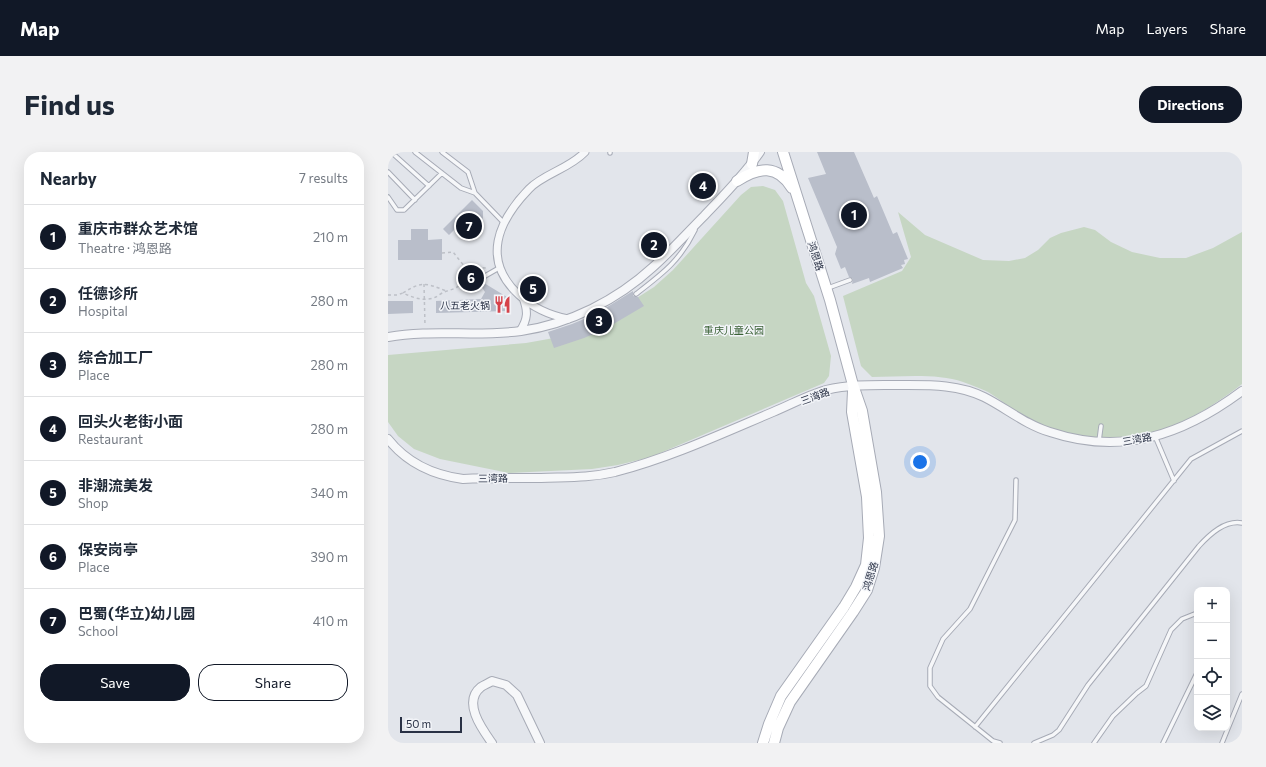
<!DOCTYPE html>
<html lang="en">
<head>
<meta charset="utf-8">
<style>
  body { margin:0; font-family:Commissioner,"Noto Sans SC",sans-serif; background:#f2f2f3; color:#1f2937 }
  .controls { position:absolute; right:12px; bottom:12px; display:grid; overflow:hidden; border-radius:8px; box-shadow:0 4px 16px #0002 }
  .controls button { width:36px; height:36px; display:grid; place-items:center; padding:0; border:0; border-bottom:1px solid #e0e1e3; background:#fff; color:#1f2937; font:20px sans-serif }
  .scale { position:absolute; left:12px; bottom:10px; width:62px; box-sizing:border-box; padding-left:4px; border:2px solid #293145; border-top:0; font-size:11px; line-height:14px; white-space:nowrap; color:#293145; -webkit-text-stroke:3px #f2f4f8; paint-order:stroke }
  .you { position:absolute; left:532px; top:310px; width:14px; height:14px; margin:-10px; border:3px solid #fff; border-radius:50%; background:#1a73e8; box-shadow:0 0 0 6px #1a73e833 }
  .badge { display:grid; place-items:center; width:26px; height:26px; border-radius:50%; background:#111827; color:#fff; font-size:13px; font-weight:700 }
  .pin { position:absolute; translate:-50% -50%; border:2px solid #fff; box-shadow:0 1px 4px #0006 }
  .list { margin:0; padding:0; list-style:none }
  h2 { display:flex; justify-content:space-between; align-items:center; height:52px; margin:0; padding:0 16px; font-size:17px }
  h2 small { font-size:13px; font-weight:400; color:#747a83 }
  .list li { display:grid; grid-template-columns:26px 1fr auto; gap:12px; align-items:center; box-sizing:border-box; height:64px; padding:0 16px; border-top:1px solid #e0e1e3 }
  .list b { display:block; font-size:15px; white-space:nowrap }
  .list p { margin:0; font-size:13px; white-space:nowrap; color:#747a83 }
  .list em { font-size:13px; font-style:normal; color:#747a83 }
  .actions { display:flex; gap:8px; padding:12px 16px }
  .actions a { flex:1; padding:9px 0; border:1px solid #111827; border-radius:16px; text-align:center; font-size:14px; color:#111827 }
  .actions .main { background:#111827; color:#fff }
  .icon { flex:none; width:22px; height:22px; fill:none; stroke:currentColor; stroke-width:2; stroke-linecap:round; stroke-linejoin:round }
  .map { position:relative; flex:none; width:854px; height:591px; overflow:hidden; border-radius:16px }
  header { display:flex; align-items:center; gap:24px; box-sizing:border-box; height:56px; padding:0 20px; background:#111827; color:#fff }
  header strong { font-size:19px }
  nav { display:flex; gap:22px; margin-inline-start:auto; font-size:14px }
  .intro { display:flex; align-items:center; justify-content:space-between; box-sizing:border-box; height:96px; padding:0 24px }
  h1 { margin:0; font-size:28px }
  .button { padding:10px 18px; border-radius:16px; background:#111827; color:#fff; font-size:14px; font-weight:700 }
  main { display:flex; gap:24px; padding:0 24px }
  aside { flex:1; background:#fff; border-radius:16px; box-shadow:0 4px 16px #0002 }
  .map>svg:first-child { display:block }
  .green { fill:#c6d6c3 }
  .building { fill:#b9beca }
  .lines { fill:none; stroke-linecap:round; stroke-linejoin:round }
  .service-casing { stroke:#a7abb6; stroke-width:5.5 }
  .minor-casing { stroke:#a7abb6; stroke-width:9 }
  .tertiary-casing { stroke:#a7abb6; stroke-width:10 }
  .secondary-casing { stroke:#a7abb6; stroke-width:12 }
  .path { stroke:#bdc0c7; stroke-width:1.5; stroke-dasharray:3 3; stroke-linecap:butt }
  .service { stroke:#f6f7f9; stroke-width:3.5 }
  .minor { stroke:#f6f7f9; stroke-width:7 }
  .tertiary { stroke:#f6f7f9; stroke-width:8 }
  .secondary { stroke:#fff; stroke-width:10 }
  .labels { text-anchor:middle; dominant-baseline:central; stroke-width:3; stroke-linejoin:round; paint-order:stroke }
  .street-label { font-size:10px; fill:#293145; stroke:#f2f4f8 }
  .poi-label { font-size:10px; fill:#293145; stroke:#f2f4f8; text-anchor:end }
  .park-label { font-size:10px; fill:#3a6136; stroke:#f2f4f8 }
</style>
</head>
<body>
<header>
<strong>Map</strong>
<nav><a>Map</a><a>Layers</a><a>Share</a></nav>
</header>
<div class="intro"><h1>Find us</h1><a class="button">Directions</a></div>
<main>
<aside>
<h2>Nearby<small>7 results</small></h2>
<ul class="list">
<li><span class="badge">1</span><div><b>重庆市群众艺术馆</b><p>Theatre · 鸿恩路</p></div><em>210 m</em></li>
<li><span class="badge">2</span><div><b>任德诊所</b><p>Hospital</p></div><em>280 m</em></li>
<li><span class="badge">3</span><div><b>综合加工厂</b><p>Place</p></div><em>280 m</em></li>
<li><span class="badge">4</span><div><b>回头火老街小面</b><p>Restaurant</p></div><em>280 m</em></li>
<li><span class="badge">5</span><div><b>非潮流美发</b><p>Shop</p></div><em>340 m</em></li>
<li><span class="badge">6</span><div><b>保安岗亭</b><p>Place</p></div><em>390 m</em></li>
<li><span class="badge">7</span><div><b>巴蜀(华立)幼儿园</b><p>School</p></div><em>410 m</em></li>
</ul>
<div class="actions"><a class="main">Save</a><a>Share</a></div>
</aside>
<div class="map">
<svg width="854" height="591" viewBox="0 0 854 591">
  <rect width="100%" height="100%" fill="#e2e5eb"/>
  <path class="green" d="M 375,34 L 387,38 L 395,49 L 418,131 L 426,144 L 443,204 L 441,224 L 436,231 L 263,305 L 230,313 L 204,317 L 121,321 L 52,307 L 26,297 L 10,284 L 0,270 L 0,203 L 138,191 L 166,186 L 241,151 L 266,135 L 285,118 L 353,43 L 363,35 Z
    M 510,60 L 537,83 L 595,108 L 621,109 L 637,106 L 650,98 L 662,86 L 673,81 L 696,75 L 707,78 L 723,90 L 744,100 L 772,106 L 798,106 L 825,96 L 854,80 L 854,232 C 804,271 748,298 683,282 C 669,279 656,276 643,269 C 628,261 615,249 600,240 C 592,236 583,233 575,230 C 549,221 511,225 484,225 L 473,214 L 455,144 L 514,119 L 523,105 Z"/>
  <path class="building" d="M 429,0 L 466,0 L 486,46 L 489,44 L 505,82 L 509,80 L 520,107 L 516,108 L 517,112 L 513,113 L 515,116 L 482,130 L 481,126 L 464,132 L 465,127 L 461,125 L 457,115 L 453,117 L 447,102 L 449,95 L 420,26 L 438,22 Z
    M 84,48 L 95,59 L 95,66 L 87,74 L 78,72 L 74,76 L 71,73 L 61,83 L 55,77 Z
    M 23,77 L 40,77 L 40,88 L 54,87 L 54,108 L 10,108 L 10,88 L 23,88 Z
    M 96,131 L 119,145 L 119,159 L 48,161 L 48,149 L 93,147 L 97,140 L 93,134 Z
    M 245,139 L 245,144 L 250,145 L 256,154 L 217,177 L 196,186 L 166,196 L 160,180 L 184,172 L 208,162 Z
    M 0,149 L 25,149 L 25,161 L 0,162 Z"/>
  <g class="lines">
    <defs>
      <path id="service" d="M 3,0 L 41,34
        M 27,0 L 73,36 L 87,41 L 116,71
        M 54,0 L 80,20 L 87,41
        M 222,1 L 222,0
        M 0,20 L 27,48
        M 0,45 L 9,58 L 16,58 L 54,21
        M 90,133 L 97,124 L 111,116
        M 440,136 L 462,128
        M 248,142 C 274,122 292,109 307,78
        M 767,284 L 786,329
        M 711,289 L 713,274
        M 587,575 L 803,307 L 854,279
        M 612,591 L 605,589 L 550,545 L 542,534 L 542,516 L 555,487 L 582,457 L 627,368 L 628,328
        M 646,591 L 665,583 L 671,578 L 700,533 L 811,394 C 822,382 837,368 854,371
        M 706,591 L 725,564 L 749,541 L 758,534 L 783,478 L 794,467 L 809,461
        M 775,591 L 809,521
        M 834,591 L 854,542"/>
      <path id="minor" d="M 180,167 C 161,163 145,156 131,143 C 93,108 110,69 141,37 C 155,22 181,17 197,0
        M 132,179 C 140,167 140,159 135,146"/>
      <path id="tertiary" d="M 0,185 C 43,177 89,185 133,179 C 182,172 229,148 265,115 C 283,99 299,81 316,64 C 336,43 356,23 372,0
        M 0,287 C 19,311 45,323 75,327 C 101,326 127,326 153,326 C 179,325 201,326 227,320 C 281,306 333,282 385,260 C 402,253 420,243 438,238 C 462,232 487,233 512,233 C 541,233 570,232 596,245 C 618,256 638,273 662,280 C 734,304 795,283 854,239
        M 104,591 C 94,577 74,550 93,535 C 96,533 101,531 104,529 L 118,533 L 129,543 L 152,591"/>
      <path id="secondary" d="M 364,12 L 366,0
        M 349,29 C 371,15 389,12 404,36
        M 375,591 L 381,572 L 393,544 L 456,455 L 468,435 L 478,413 L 481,386 L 479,345 L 464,260 L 465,239
        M 386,591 L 390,576 L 402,550 L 465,460 L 479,438 L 486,416 L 491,384 L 488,340 L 474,259 L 465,233 L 442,148 L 395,0"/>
    </defs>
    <use href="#service" class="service-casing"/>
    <use href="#minor" class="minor-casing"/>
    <use href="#tertiary" class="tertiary-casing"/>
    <use href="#secondary" class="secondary-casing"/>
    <path class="path" d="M 54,101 L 65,100 L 77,115 L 99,116
      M 36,132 L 37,174
      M 15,141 C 33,129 39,131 58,139
      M 0,143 L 9,143 L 15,141 C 26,146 36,150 48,145 C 51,143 55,140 59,139 C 73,135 77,131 77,115"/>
    <use href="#service" class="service"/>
    <use href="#minor" class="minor"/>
    <use href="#tertiary" class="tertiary"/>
    <use href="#secondary" class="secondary"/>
  </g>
  <defs>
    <symbol id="restaurant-bare" viewBox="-9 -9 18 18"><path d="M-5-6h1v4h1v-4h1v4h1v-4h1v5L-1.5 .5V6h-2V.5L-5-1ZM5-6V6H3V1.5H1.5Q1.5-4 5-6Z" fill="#d6424a" stroke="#f2f4f8" stroke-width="2.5" paint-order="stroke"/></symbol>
  </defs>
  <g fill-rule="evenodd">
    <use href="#restaurant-bare" x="102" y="140" width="25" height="25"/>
  </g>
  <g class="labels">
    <g class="street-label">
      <text transform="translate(428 104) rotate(72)">鸿恩路</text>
      <text transform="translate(427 244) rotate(-20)">三湾路</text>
      <text transform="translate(749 287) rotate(-10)">三湾路</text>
      <text transform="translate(105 326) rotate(-1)">三湾路</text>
      <text transform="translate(482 424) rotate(-73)">鸿恩路</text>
    </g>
    <g class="poi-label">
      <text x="102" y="153">八五老火锅</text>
    </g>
    <g class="park-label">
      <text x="346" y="178">重庆儿童公园</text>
    </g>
  </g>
</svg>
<div class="controls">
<button>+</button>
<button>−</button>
<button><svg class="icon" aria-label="locate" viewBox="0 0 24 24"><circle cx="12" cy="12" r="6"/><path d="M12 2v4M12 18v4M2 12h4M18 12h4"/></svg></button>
<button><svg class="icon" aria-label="layers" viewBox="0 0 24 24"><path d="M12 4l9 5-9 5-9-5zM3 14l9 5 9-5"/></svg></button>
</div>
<div class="scale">50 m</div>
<div class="you"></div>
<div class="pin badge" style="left:466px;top:63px">1</div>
<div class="pin badge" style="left:266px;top:93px">2</div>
<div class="pin badge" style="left:211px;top:169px">3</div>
<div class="pin badge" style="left:315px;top:34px">4</div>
<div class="pin badge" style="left:145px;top:137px">5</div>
<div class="pin badge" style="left:83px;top:126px">6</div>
<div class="pin badge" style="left:81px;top:74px">7</div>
</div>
</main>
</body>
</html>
